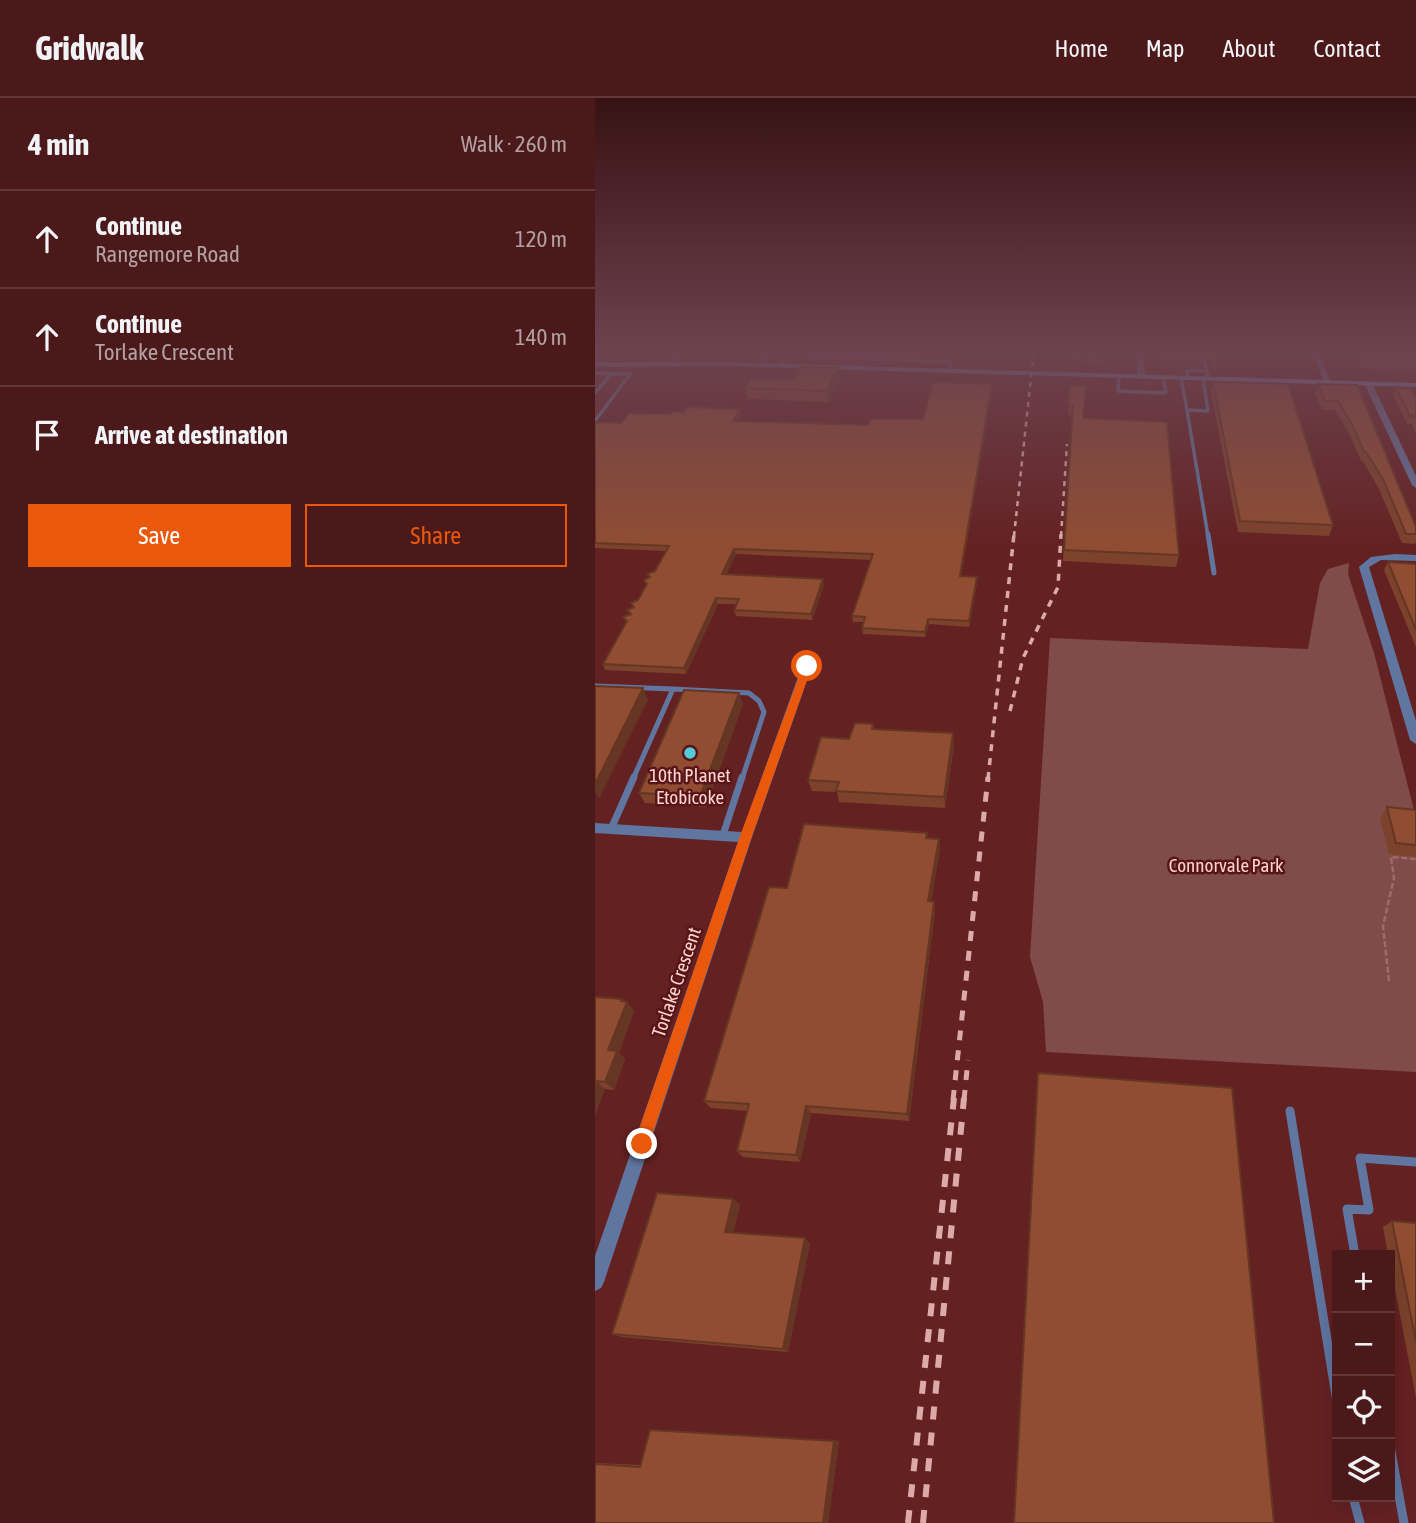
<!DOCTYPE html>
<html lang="en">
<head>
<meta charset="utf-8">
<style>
  body { margin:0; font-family:"Asap Condensed",sans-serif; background:#522223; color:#f1f3f6 }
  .controls { position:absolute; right:21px; bottom:21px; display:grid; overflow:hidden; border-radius:0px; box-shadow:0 7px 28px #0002 }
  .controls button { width:63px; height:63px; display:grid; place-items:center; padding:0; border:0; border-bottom:2px solid #623839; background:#4b191a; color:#f1f3f6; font:35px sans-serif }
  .stop { position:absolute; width:21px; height:21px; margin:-16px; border:5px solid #ea580c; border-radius:50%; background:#fff }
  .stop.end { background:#ea580c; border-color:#fff; box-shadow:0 2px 7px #0008 }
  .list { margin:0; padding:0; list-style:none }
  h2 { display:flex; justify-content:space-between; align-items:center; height:91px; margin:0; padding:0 28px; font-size:30px }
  h2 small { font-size:23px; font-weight:400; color:#b2a0a2 }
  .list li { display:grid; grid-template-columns:46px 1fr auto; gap:21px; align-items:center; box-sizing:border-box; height:98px; padding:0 28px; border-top:2px solid #623839 }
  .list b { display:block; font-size:26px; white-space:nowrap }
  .list p { margin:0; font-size:23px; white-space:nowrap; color:#b2a0a2 }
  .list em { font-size:23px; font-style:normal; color:#b2a0a2 }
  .actions { display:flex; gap:14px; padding:21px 28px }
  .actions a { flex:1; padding:16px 0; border:2px solid #ea580c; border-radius:0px; text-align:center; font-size:24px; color:#ea580c }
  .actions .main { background:#ea580c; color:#fff }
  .icon { flex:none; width:38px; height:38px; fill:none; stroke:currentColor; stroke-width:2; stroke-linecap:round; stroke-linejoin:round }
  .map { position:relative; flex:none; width:821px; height:1425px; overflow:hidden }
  header { display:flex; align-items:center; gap:42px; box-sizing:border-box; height:98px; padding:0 35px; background:#4b191a; border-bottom:2px solid #623839 }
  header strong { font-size:33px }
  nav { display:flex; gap:38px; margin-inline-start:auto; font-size:24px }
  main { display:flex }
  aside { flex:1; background:#4b191a }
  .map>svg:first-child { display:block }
  .green { fill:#7f4c4a }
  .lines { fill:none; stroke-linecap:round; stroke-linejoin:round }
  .path { stroke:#a36969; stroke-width:2.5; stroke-dasharray:6 2.5; stroke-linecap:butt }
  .lane-far3 { stroke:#6076a0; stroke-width:3.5 }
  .lane-far2 { stroke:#6076a0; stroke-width:5 }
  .lane-far1 { stroke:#6076a0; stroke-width:7 }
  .lane { stroke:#6076a0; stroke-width:9 }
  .street { fill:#6076a0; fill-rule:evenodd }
  .secondary { fill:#7396d9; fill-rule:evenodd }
  .rail-far3 { stroke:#dcaba9; stroke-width:2.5; stroke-dasharray:5 5; stroke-linecap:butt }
  .rail-far2 { stroke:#dcaba9; stroke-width:3.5; stroke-dasharray:7 7; stroke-linecap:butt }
  .rail-far1 { stroke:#dcaba9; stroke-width:5; stroke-dasharray:10 10; stroke-linecap:butt }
  .rail { stroke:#dcaba9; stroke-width:6; stroke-dasharray:13 13; stroke-linecap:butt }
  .wall { fill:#7c422b }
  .shaded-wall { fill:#653623 }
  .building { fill:#904d32; stroke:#653623; stroke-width:2 }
  .route { fill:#ea580c }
  .poi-dot { fill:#52ccd5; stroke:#581519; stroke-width:2.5 }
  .labels { text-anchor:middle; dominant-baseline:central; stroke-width:5; stroke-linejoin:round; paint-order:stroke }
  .poi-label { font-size:19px; fill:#ffd4d1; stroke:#581519 }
  .park-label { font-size:19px; fill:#ffd2cf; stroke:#581519 }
  .street-label { font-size:19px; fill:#ffd4d1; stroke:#581519 }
</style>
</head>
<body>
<header>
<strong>Gridwalk</strong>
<nav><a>Home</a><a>Map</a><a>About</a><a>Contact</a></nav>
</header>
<main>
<aside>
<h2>4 min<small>Walk · 260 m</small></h2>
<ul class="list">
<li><svg class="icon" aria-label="ahead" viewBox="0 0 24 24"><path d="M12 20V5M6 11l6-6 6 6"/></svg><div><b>Continue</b><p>Rangemore Road</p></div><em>120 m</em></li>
<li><svg class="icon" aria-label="ahead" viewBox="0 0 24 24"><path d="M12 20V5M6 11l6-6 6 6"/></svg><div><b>Continue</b><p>Torlake Crescent</p></div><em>140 m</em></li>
<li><svg class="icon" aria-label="arrive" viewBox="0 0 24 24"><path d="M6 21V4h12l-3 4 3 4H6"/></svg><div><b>Arrive at destination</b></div></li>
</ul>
<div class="actions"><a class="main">Save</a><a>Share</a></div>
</aside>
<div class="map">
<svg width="821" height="1425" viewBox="0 0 821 1425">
  <rect width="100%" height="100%" fill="#642122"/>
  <path class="green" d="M 754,465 L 753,476 L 779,555 L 821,720 L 821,974 L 451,954 L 448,904 L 435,859 L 455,540 L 713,551 L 725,485 L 733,471 Z"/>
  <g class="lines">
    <path class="path" d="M 794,883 L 788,828 L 799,780 L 796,759 L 821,761"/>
    <path class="lane-far3" d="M 3,252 L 0,255 L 24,255
      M 607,252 L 613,280
      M 110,255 L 172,256 L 166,267
      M 212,259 L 356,264 L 354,273
      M 20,261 L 24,255 L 33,252
      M 186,267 L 194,252
      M 0,275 L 16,276 L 0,295
      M 524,278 L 523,293 L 568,295 L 571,294 L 568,279
      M 586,280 L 592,312
      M 593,280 L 592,273 L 612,273
      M 608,280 L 613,313 L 592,312 L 613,438
      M 0,323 L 35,276 L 16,276"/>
    <path class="lane-far2" d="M 613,436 L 619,475
      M 0,588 L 78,591 L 38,681
      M 78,591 L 154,595 L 164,603 L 169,614 L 147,681"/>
    <path class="lane-far1" d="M 16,731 L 39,679
      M 128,737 L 147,679"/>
    <path class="lane" d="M 695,1013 L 742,1304
      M 760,1157 L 752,1111 L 774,1112 L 765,1060 L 821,1064
      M 795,1348 L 809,1425
      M 758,1399 L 765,1425"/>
    <path class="street" d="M 84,252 L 91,252 L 82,266 L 78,266 L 77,265 Z
      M 542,252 L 548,252 L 550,279 L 546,281 L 542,279 Z
      M 717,252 L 723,252 L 736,286 L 729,284 Z
      M 770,283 L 777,285 L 821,378 L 821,390 L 817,387 L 769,285 Z
      M 800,456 L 821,457 L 821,463 L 786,462 L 774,469 L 821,623 L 821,646 L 815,642 L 764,469 L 776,459 Z
      M 212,564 L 217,568 L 157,739 L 9,1184 L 6,1190 L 0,1193 L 0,1158 L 143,744 L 0,735 L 0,725 L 147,734 L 207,568 Z"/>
    <path class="secondary" d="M 0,264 L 131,264 L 821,285 L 821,289 L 131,268 L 16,269 L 0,268 Z"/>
    <path class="rail-far3" d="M 419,438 L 439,252
      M 466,438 L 472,346"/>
    <path class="rail-far2" d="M 415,613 L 428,560 L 463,489 L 466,436
      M 393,681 L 419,436"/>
    <path class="rail-far1" d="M 358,1002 L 393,679
      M 369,1002 L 373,962"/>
    <path class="rail" d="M 313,1425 L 359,1000
      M 328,1425 L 369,1000"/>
  </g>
  <path class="wall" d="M 222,252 L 356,252 L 347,253 L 346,259 L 222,255 Z
    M 470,252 L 485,252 L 484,261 L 470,261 Z
    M 488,252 L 507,252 L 507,266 L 489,264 Z
    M 563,252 L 607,252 L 608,258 L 606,269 L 565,269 Z
    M 611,252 L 621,252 L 623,260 L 621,271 L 616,271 Z
    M 758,252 L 821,252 L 821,273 L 765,270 Z
    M 242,270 L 244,280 L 234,304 L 153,301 L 150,290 L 198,282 Z
    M 618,284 L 738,427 L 734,438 L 643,434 L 616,294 Z
    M 723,286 L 762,287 L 821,429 L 821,444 L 820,446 L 807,445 L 784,391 L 768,363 L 766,363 L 755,337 L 740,312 L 727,312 L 720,295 Z
    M 475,287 L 488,320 L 584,457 L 581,469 L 468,463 L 477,317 L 473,317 Z
    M 801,290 L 821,301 L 821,336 L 817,327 L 817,326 L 812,326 L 798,297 Z
    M 397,292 L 366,479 L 382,479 L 382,485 L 374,529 L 334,526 L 330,539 L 268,536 L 267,530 L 269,524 L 258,524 L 257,518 L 276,462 L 141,456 L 131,477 L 229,487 L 217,522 L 141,518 L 139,512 L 142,506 L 123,506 L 91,576 L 10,572 L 8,566 L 31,525 L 28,519 L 34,516 L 32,512 L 38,510 L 36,505 L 43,502 L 51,488 L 49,482 L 54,480 L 52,476 L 60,473 L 71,453 L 0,450 L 0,324 L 26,325 L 76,316 L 146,316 L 142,323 L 273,327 L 328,321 Z
    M 793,464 L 821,466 L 821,549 L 789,472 Z
    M 148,606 L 111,709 L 50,705 L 44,695 Z
    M 278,626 L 279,631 L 359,647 L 350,710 L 244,704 L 242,694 L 217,693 L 213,682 L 254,641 Z
    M 792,709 L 821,712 L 821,759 L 794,756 L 785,720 Z
    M 332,735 L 332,740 L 345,751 L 336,803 L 339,804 L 340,813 L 314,1023 L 216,1015 L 205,1064 L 148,1059 L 142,1053 L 152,1013 L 116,1010 L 109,1003 L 192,790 Z
    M 0,899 L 32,904 L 39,913 L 24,955 L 30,961 L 19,992 L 10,991 L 0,1017 Z
    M 138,1101 L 145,1107 L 138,1134 L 215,1145 L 193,1254 L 27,1239 L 17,1236 Z
    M 797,1123 L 821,1125 L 821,1300 L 795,1165 L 795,1157 L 793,1157 L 788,1129 Z
    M 64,1332 L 244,1343 L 233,1425 L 0,1425 L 0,1365 L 46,1367 Z"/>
  <path class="shaded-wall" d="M 242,270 L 244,280 L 234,304 L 232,293 Z
    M 397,286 L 397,292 L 365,484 L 365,478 Z
    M 145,311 L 146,316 L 139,329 L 138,323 Z
    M 139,451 L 141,456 L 129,482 L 127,476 Z
    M 382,479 L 382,485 L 374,529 L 374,523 Z
    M 228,481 L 229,487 L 217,522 L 216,516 Z
    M 121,500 L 123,506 L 91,576 L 89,570 Z
    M 333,521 L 334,526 L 330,539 L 330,534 Z
    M 48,590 L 53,602 L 4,701 L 0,694 L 0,686 Z
    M 144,595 L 148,606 L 111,709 L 105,698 Z
    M 358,635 L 359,647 L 350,710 L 349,699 Z
    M 344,741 L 345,751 L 335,813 L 333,803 Z
    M 339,804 L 340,813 L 314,1023 L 312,1016 Z
    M 27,901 L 31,906 L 32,904 L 39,913 L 24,955 L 30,961 L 19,992 L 10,984 L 13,952 Z
    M 1,983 L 10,991 L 0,1017 L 0,986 Z
    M 211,1008 L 216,1015 L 205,1064 L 201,1057 Z
    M 138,1101 L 145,1107 L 137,1139 L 130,1134 Z
    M 210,1140 L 215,1145 L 193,1254 L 188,1251 Z
    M 239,1343 L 244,1343 L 233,1425 L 228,1425 Z"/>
  <path class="building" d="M 490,252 L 507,252 L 508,256 L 490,254 Z
    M 566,252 L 607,252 L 608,258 L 567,259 Z
    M 616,252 L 621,252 L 623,260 L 617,260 Z
    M 765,252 L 821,252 L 821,262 L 768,260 Z
    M 205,269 L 242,270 L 232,293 L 150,290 L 156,280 L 198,282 Z
    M 338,284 L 397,286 L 365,478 L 382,479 L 374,523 L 333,521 L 330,534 L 267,530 L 270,519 L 257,518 L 278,456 L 139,451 L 127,476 L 228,481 L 216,516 L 139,512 L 144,501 L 121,500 L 89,570 L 8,566 L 32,523 L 28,519 L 36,516 L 32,512 L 39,509 L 36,505 L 43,502 L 52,486 L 49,482 L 55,479 L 52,476 L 60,473 L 74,448 L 0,445 L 0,324 L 26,325 L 34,315 L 76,316 L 78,313 L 88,314 L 92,309 L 145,311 L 138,323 L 273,327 L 276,321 L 328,321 Z
    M 618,284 L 693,286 L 738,427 L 645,423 Z
    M 723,286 L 762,287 L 821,429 L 821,436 L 811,436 L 788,381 L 771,354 L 769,354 L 758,328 L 743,303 L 730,303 Z
    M 475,287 L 491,288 L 488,320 L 572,324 L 584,457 L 469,452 L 478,307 L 473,306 Z
    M 801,290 L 816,290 L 821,301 L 821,318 L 815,318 Z
    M 793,464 L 821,466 L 821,532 Z
    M 0,588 L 48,590 L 0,686 Z
    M 89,592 L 144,595 L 105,698 L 44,695 Z
    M 260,625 L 278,626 L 277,631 L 358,635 L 349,699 L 241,693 L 244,684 L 213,682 L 226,639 L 254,641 Z
    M 792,709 L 821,712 L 821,747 L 801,745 Z
    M 209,726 L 332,735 L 331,740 L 344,741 L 333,803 L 339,804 L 312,1016 L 211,1008 L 201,1057 L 142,1053 L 154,1006 L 109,1003 L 174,789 L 192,790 Z
    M 0,899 L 27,901 L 26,903 L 32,904 L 13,952 L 22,953 L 10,984 L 1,983 L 0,986 Z
    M 443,975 L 637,990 L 679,1425 L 419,1425 Z
    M 62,1095 L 138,1101 L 130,1134 L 210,1140 L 188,1251 L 17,1236 Z
    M 797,1123 L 821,1125 L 821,1244 Z
    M 55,1332 L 239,1343 L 228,1425 L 0,1425 L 0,1366 L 45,1369 Z"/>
  <linearGradient id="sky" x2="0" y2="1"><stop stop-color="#371213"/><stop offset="0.56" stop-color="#6c434f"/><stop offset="1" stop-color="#6c434f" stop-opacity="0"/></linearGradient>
  <rect width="821" height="452" fill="url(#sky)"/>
  <path class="route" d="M 209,565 L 217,568 L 157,738 L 54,1046 L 52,1051 L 47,1054 L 41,1051 L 39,1046 L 145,738 Z"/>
  <circle class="poi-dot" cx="95" cy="655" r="7"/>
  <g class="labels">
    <g class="poi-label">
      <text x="95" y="677">10th Planet<tspan x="95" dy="22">Etobicoke</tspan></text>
    </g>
    <g class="park-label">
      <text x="631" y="767">Connorvale Park</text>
    </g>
    <g class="street-label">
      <text transform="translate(81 884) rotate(-71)">Torlake Crescent</text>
    </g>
  </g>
</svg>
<div class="controls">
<button>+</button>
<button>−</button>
<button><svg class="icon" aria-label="locate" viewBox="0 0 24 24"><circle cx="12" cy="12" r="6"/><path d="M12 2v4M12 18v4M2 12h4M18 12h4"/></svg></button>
<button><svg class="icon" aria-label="layers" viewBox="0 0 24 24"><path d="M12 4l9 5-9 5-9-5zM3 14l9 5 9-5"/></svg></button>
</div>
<div class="stop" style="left:212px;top:568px"></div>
<div class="stop end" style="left:47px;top:1046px"></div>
</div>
</main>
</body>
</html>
